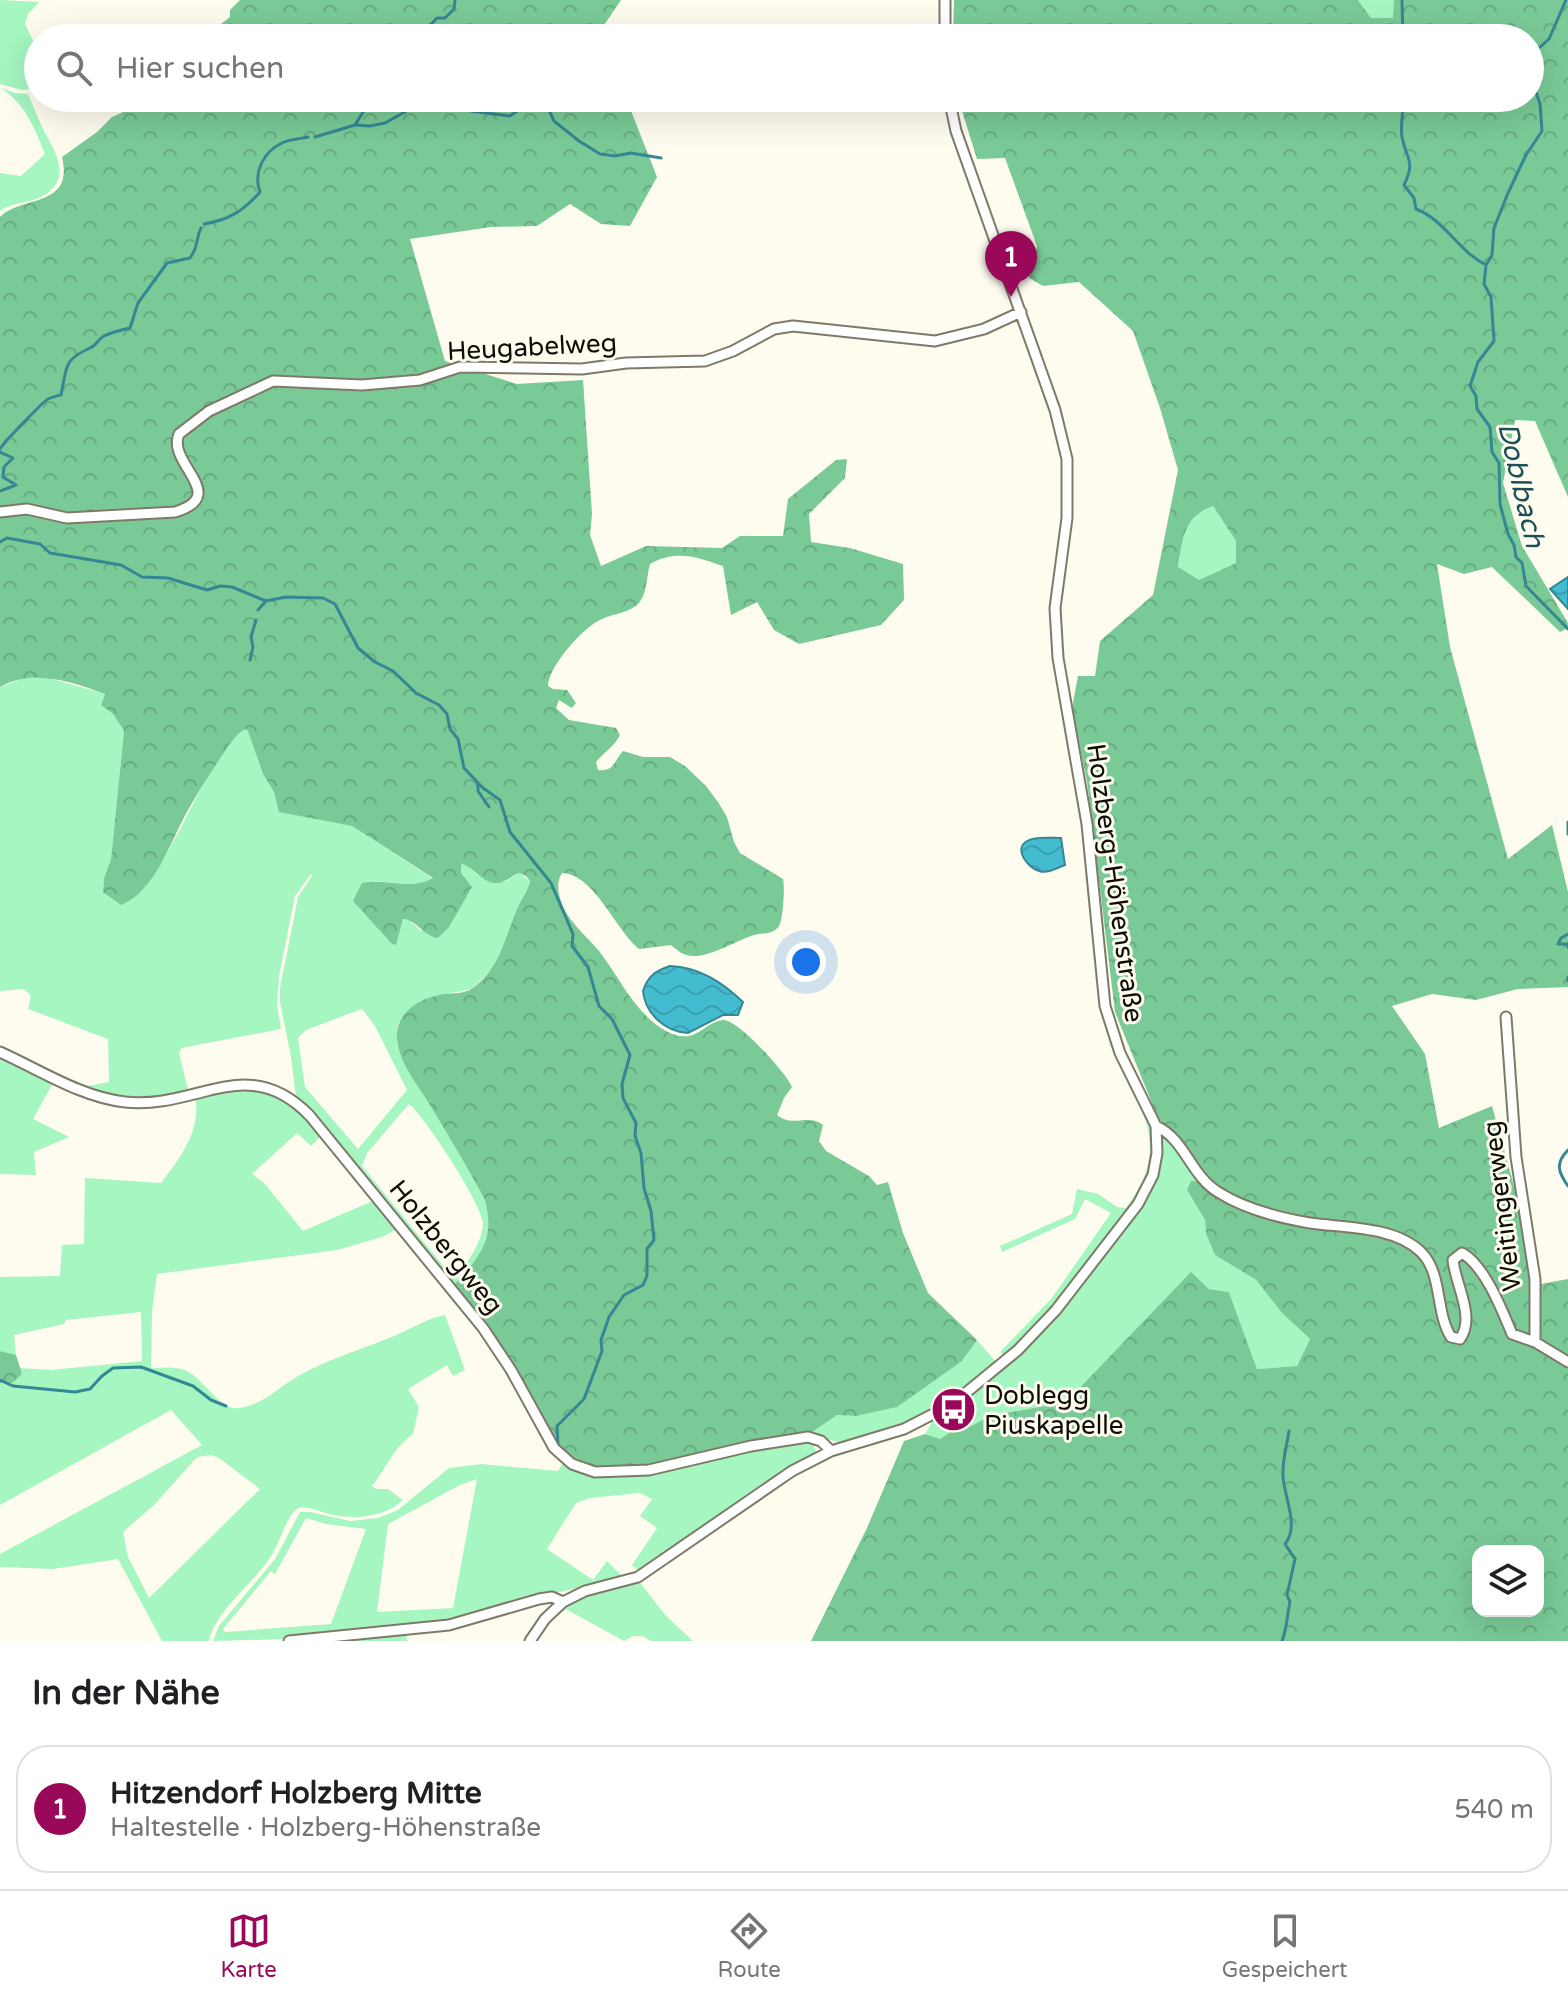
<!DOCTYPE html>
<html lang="de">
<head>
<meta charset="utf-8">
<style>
  body { margin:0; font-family:"Varela Round",sans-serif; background:#f2f2f2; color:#202124 }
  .controls { position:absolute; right:24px; bottom:24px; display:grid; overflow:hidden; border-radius:16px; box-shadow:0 8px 32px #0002 }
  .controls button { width:72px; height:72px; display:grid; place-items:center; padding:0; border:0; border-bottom:2px solid #e0e0e0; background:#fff; color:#202124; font:40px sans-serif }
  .you { position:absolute; left:806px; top:962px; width:28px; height:28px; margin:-20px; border:6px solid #fff; border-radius:50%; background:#1a73e8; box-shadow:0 0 0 12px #1a73e833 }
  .badge { display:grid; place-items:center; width:52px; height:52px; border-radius:50%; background:#9a0859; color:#fff; font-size:26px; font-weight:700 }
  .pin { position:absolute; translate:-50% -66px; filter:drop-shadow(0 2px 4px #0008) }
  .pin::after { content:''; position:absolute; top:42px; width:28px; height:24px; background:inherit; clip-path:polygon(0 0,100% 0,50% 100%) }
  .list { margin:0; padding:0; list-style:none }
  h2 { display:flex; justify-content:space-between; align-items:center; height:104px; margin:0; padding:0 32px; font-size:34px }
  h2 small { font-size:26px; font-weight:400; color:#757577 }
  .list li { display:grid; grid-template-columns:52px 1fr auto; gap:24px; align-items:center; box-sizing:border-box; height:128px; margin:0 16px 16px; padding:0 16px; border:2px solid #e0e0e0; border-radius:32px }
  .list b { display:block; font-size:30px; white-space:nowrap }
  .list p { margin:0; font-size:26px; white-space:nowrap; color:#757577 }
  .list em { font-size:26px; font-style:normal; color:#757577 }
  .icon { flex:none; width:44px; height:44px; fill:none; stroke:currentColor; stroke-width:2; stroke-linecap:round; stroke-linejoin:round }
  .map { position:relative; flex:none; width:1568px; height:1641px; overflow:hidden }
  .search { position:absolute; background:#fff; box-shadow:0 8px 32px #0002; left:24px; right:24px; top:24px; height:88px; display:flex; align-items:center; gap:20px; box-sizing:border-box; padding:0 28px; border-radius:44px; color:#757577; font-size:30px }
  .sheet { height:248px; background:#fff }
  nav { display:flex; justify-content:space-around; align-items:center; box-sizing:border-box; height:112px; border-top:2px solid #e0e0e0; background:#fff; font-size:22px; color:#757577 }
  nav a { display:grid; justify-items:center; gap:4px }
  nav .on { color:#9a0859 }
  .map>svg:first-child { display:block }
  .green { fill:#a5f6c1; fill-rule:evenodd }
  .forest { fill:url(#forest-crowns); fill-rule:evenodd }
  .water { fill:url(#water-waves); stroke:#348793; stroke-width:2 }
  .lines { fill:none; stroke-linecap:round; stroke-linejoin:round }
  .stream { stroke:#348793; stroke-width:3 }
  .minor-casing { stroke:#7e7a68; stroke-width:13 }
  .minor { stroke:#fff; stroke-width:9 }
  .labels { text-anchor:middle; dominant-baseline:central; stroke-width:6; stroke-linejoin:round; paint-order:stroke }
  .street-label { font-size:26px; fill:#0d0c05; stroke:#fefcef }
  .poi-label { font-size:26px; fill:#0d0c05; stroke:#fefcef; text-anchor:start }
  .water-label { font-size:28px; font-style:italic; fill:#1c4f57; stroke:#fefcef }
</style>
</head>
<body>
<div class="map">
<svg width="1568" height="1641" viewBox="0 0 1568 1641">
  <defs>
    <pattern id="forest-crowns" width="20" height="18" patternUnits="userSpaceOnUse" patternTransform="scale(2)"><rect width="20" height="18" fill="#7aca97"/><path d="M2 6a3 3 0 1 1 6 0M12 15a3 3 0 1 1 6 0" fill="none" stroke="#68ac81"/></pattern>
    <pattern id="water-waves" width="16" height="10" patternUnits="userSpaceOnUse" patternTransform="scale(2)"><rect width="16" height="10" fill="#44bcd0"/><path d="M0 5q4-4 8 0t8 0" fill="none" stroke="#3aa0b1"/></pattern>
  </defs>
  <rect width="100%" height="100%" fill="#fefcef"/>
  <path class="green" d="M 0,0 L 39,2 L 28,14 L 25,24 L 38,51 L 38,88 L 22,90 L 0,84 Z
    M 1358,0 L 1394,0 L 1394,18 L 1371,18 Z
    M 1,88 L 15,93 L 28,94 C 33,106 39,121 45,133 C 56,153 71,177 46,194 C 32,204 14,201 0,211 L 0,173 L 21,176 L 45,154 C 34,127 26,105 1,88 Z
    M 1213,506 L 1236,541 L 1236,563 L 1199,580 L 1178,568 C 1183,539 1183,517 1213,506 Z
    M 24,678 L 49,678 L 105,694 L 101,705 L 113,714 L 124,731 L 111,859 L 104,878 L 103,892 L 144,889 C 153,875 163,861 171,846 C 189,816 216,748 245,729 L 248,730 L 263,774 L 274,792 L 279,811 L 352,826 L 433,879 L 418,885 L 374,881 L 396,944 L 403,919 L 409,920 L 421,931 L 461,873 L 460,864 L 468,865 L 478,875 L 505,882 L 519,873 L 530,881 L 507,943 L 492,969 L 472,989 L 430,997 L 398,1023 L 397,1042 L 400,1054 C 426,1102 462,1148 485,1199 C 490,1212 492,1228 487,1242 C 480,1258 464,1273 453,1286 L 296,1097 L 291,1057 L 280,1002 L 280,988 L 298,897 L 312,876 L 311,874 L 295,896 L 279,976 L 277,1003 L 281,1029 L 181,1048 L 179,1054 L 189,1093 C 151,1100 119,1100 82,1087 L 109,1082 L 108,1039 L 28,1009 L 31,996 L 24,989 L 0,991 L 0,687 ZM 362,1009 L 375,1026 L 407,1090 L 358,1149 L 305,1087 L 298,1038 L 306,1030 ZM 409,1104 C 423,1114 485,1208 483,1225 C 481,1244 467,1265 453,1278 L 362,1166 L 367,1153 Z
    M 1108,1041 L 1113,1046 L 1151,1126 L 1154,1144 L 1149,1178 L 1135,1202 L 1054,1308 L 1005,1357 L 1000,1352 L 1052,1298 L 1111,1213 L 1085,1199 L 1075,1219 L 1002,1252 L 1000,1246 L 1072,1214 L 1077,1189 L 1098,1194 L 1117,1207 L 1126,1208 C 1161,1160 1154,1130 1128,1080 C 1121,1067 1116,1054 1108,1041 Z
    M 0,1055 L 54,1081 L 33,1119 L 69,1137 L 34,1152 L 36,1175 L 0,1174 Z
    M 249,1086 L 289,1099 L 322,1135 L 311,1146 L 297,1133 L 252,1174 L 265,1184 L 303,1231 L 375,1200 L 399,1228 L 382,1237 L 337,1250 L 157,1274 L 152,1311 L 151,1368 C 163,1368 175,1366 187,1371 C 204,1379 220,1412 240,1408 C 264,1404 279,1387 298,1376 C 327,1360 359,1350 389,1338 C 408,1331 424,1319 445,1315 L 465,1370 L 453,1376 L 447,1365 L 408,1389 L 419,1407 L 413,1434 C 392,1449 388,1466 372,1486 L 376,1489 L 388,1489 L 403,1500 C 384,1518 354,1520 329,1514 C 318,1511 310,1506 298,1508 C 286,1517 281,1539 273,1553 C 257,1581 215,1610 209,1641 L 162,1641 L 118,1559 L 53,1569 L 0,1567 L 0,1554 L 202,1445 L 171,1410 L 0,1505 L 0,1383 L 22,1374 L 20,1368 L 51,1370 L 142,1361 L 141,1312 L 66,1320 L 64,1324 L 14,1335 L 16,1355 L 0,1351 L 0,1277 L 60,1276 L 62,1245 L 84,1244 L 85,1178 L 161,1183 C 180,1158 202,1130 195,1096 ZM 211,1455 L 219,1458 L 260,1489 L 149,1598 L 128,1557 L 123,1532 L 155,1504 L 197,1457 Z
    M 1164,1138 L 1170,1139 L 1200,1182 L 1187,1190 L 1205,1220 L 1206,1234 L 1215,1255 L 1256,1280 L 1282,1313 L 1310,1339 L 1297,1366 L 1257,1369 L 1229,1292 L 1209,1289 L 1191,1273 L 1066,1402 L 990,1416 L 973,1425 L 957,1429 L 940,1439 L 925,1434 L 935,1417 L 1019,1352 L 1140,1206 Z
    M 977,1340 L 997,1363 L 960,1393 L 921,1417 L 896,1427 L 843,1443 L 808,1435 L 837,1415 L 856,1416 L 962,1361 Z
    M 808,1441 L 812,1442 L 817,1454 L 771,1479 L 643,1569 L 638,1570 L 632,1565 L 657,1528 L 640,1516 L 652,1499 L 640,1493 L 590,1498 L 576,1503 L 547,1549 L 593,1580 L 607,1561 L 624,1578 L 546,1595 L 464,1619 L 286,1639 L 213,1641 L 219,1626 L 275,1559 L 300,1512 L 310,1512 L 350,1521 L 378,1518 L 398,1510 L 449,1468 L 481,1464 L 558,1471 L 563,1463 L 585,1473 ZM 477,1479 L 453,1608 L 377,1612 L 388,1524 L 460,1485 ZM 306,1518 L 326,1524 L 366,1529 L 331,1624 L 225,1632 L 223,1629 L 271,1571 L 275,1574 Z
    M 638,1580 L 666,1616 L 693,1641 L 651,1641 L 642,1636 L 633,1636 L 624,1641 L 562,1607 L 586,1594 Z
    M 410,1632 L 406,1638 L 408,1641 L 317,1641 Z"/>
  <path class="forest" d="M 240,0 L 621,0 L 598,34 L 600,38 L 223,38 L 216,28 L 230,17 L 230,10 Z
    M 954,0 L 1358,0 L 1371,18 L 1393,18 L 1394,0 L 1568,0 L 1568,497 L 1535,421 L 1515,420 L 1503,483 L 1522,546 L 1568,623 L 1568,628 L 1560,632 L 1492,567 L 1464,574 L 1437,564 L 1450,647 L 1508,859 L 1552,825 L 1568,892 L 1568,987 L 1518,989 L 1476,1000 L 1432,994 L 1392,1006 L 1425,1054 L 1439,1128 L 1492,1106 L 1541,1284 L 1568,1279 L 1568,1641 L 811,1641 L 867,1528 L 904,1441 L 925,1434 L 940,1439 L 957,1428 L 973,1425 L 990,1416 L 1066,1402 L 1191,1272 L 1209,1289 L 1229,1292 L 1257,1369 L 1297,1366 L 1310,1339 L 1282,1313 L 1256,1280 L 1215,1255 L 1206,1234 L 1205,1220 L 1187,1190 L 1191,1181 L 1200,1182 L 1201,1173 L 1178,1136 L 1158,1118 L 1115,1012 L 1087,782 L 1072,708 L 1078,676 L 1095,676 L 1100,641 L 1153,595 L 1178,470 L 1160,408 L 1133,331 L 1079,282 L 1043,286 L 1029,278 L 1037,246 L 1005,158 L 977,159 L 958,98 L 1530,98 L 1530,38 L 953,38 ZM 1213,506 L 1236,541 L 1236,563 L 1199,580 L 1178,567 C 1183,539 1183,517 1213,506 ZM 1478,1551 L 1538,1551 L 1538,1611 L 1478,1611 Z
    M 154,98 L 626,98 L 657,177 L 630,226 L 601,224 L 570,204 L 537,226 L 491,227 L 410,239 L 445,361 L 517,384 L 583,380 L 592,514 L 590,535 L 601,566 L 646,546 L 722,548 L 740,536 L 783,536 L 788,499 L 836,460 L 847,459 L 845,478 L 809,514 L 811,542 L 850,548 L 903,564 L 904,600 L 881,625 L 799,644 L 774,630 L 757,602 L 731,615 L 723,566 C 698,557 675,549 650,564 C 647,574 647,591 641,600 C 633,613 614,613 602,619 C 584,626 548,667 548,686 L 553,689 L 567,690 L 576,703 L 572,708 L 559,700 L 556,708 L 569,720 L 616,728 L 620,735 C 614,747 604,752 596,762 L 598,770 C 614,772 614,761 623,751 L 643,757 L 670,757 L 685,766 L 706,786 L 718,802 L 727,817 L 734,842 L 740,853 L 783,879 C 785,886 783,921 779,926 C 772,936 761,932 751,936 C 734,942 710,957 692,956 C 682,955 678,951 671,945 L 639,949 C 615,929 594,874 562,873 C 554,885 560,902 567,914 C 575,927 589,939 599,951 C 620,978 635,1014 666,1031 C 696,1047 703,1022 723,1020 C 738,1019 787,1074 792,1087 L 784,1098 L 777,1115 C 792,1128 809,1113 823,1125 L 819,1141 L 826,1151 L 869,1176 L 877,1185 L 888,1182 L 903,1233 L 928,1293 L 977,1340 L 962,1361 L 897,1407 L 856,1416 L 837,1415 L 808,1435 L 659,1466 L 595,1469 L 573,1462 L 557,1446 L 453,1286 C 479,1257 496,1241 485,1200 C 468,1168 449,1136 430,1105 C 419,1087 402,1066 398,1046 C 391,1015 417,998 444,994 C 453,993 465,994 473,988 C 503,966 505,933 520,903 C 524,895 528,890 530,881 L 526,876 L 519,873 C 511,876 504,884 495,883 C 481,882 474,866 461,864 L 461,873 L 472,887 L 449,927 L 438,938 C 423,936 417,920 403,919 L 396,945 L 392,944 L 353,901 L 362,883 C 386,878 411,891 433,878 L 352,826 L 279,812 L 274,792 L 263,774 L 248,731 L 245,729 C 234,736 228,747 221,757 C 209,775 198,792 188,810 C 171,840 155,892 121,905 L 103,892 L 104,878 L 111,859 L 124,731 L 113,714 L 101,705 L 105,694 C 74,682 31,668 0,687 L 0,217 C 23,195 74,208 62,157 L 97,132 L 112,117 Z
    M 0,1351 L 16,1355 L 22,1374 L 12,1383 L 0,1383 Z"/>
  <path class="water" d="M 1568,577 L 1568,609 L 1550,589 Z
    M 1061,838 L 1065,865 C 1057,868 1047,874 1039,871 C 1028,868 1013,849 1027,841 C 1035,836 1052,838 1061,838 Z
    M 670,966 C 699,967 722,982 743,1002 L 738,1015 L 723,1015 L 688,1033 C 666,1032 645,1014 643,991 C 648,976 655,971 670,966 Z"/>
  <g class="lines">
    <path class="stream" d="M 1402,0 L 1403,38
      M 418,38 L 437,18 L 445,18 L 454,9 L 455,0
      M 1530,56 L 1549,39 L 1566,0
      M 1403,98 C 1404,111 1400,124 1402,137 C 1406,159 1416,161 1404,185 L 1414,198 L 1416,209 C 1445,220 1458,251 1486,265 L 1484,284 L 1491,297 L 1494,341 L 1478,362 L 1470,386 L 1476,396 L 1477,409 L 1490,427 L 1492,452 L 1499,463 L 1500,504 L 1508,534 L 1514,545 L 1516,557 L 1522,563 L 1526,586 L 1568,629
      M 355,125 L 370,126 L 385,123 L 410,109 L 441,104 L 457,104 L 470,111 L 510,116 L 530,102 L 540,101 L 549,110 L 554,121 L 579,141 L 600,154 L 615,156 L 631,153 L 661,158
      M 315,137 L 355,125 L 372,98
      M 204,224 C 229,220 243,211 260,192 C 253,173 263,152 282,143 C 289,139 300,139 308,137
      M 1486,265 L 1492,255 L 1494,228 L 1508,193 L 1526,155 L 1542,131 L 1540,104 L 1530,74
      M 0,449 C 2,444 44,401 48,399 C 50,398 59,395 61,395 C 67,367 63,360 90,348 C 96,346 98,339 104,336 C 112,332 121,330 130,328 L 138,303 L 167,263 L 190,258 C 200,244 195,240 201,228
      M 0,452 L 13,458 L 4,467 L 3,477 L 16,485 L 0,491
      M 0,542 L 7,538 L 40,544 L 50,553 L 121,565 L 142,577 L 168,578 L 207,590 L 220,586 L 232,587 L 266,601 L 286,597 L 323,598 L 335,604 L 358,648 L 375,662 L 393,671 L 416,693 L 439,705 L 447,714 L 450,729 L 458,739 L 464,768 L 483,788 L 500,800 L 510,832 L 551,883 L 573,934 L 572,946 L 588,967 L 599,1006 L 612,1019 L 630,1055 L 622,1084 L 623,1098 L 636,1123 L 635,1136 L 641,1153 L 644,1188 L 651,1211 L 654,1240 L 647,1249 L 647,1276 L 643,1285 L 624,1295 L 609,1317 L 601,1340 L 602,1351 L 584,1399 L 557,1426 L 558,1445
      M 258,610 L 266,601
      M 250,660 L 253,647 L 251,637 L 256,620
      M 478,783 L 478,791 L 489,807
      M 1568,822 L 1568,834
      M 1568,934 L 1561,938 L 1558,944 L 1567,944 L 1568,947
      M 1568,977 L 1568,981
      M 1568,1150 C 1555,1163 1558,1172 1568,1186
      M 0,1380 L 13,1386 L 75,1392 L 90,1389 L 102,1376 L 113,1368 L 141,1367 L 193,1386 L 211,1400 L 226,1406
      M 1282,1641 C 1287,1629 1287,1615 1290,1602 L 1287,1595 L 1295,1559 L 1285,1544 C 1300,1526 1284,1498 1283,1476 C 1282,1461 1287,1445 1289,1431"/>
    <defs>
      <path id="minor" d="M 945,38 L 945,0
        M 0,512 L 27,509 L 67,518 L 175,512 C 231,495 166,464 179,434 L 209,411 L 273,381 L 362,385 L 420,380 L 460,367 L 582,369 L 626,363 L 705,361 L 733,351 L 774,329 L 793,326 L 935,341 L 984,329 L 1021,312
        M 1506,1017 L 1516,1157 L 1535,1279 L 1535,1342
        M 0,1052 C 40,1070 81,1097 125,1102 C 198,1110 247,1051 310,1116 L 483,1328 L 511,1370 L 554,1448 L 572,1464 L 595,1472 L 649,1470 L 751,1446 L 808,1437 L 821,1441 L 831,1451
        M 1156,1126 C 1185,1139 1191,1176 1218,1192 C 1243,1208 1280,1218 1310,1223 C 1345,1228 1394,1226 1421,1252 C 1443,1274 1435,1312 1451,1337 L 1460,1339 C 1476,1317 1455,1284 1453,1260 L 1462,1253 C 1485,1266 1502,1310 1512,1334 L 1535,1342 L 1568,1362
        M 289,1641 L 449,1625 L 539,1599 L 552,1597 L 563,1602
        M 530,1641 L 545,1619 L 563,1602 L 585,1591 L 638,1577 L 792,1471 L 831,1451 L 904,1429 L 943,1409 L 962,1396 L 1018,1350 L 1056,1310 L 1138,1204 L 1153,1175 L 1157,1153 L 1156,1126 L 1120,1053 L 1105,1006 L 1087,824 L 1058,658 L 1055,608 L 1067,518 L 1067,459 L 1055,410 L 956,131 L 949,98"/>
    </defs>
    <use href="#minor" class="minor-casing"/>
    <use href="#minor" class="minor"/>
  </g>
  <defs>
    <symbol id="bus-disc" viewBox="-11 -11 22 22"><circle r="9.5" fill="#9a0859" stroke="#fefcef"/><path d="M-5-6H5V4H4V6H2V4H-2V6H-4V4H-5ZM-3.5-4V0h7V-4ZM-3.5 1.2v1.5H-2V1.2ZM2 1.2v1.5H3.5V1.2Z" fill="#fff"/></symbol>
  </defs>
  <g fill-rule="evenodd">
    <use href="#bus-disc" x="928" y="1384" width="51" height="51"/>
  </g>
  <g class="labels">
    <g class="street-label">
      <text transform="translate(532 347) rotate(-3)">Heugabelweg</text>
      <text transform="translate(1115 883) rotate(82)">Holzberg-Höhenstraße</text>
      <text transform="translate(1502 1206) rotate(-97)">Weitingerweg</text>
      <text transform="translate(446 1247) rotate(51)">Holzbergweg</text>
    </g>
    <g class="poi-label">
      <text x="984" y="1395">Doblegg<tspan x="984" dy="30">Piuskapelle</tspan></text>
    </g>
    <g class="water-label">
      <text transform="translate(1521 485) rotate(77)">Doblbach</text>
    </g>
  </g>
</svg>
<div class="controls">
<button><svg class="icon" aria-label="layers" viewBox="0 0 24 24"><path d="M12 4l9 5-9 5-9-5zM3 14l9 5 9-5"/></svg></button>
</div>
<div class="you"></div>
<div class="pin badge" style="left:1011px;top:297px">1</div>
<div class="search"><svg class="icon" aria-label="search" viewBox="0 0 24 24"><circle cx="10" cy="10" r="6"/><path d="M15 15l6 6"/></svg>Hier suchen</div>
</div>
<section class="sheet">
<h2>In der Nähe<small></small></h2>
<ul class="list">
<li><span class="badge">1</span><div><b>Hitzendorf Holzberg Mitte</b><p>Haltestelle · Holzberg-Höhenstraße</p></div><em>540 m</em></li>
</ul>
</section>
<nav>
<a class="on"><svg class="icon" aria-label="map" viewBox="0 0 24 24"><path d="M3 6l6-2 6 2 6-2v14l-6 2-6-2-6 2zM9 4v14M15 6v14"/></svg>Karte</a>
<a><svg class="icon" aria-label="directions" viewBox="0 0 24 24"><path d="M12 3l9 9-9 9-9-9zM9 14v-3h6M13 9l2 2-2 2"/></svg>Route</a>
<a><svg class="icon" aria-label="saved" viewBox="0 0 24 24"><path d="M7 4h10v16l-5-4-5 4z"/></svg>Gespeichert</a>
</nav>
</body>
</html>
